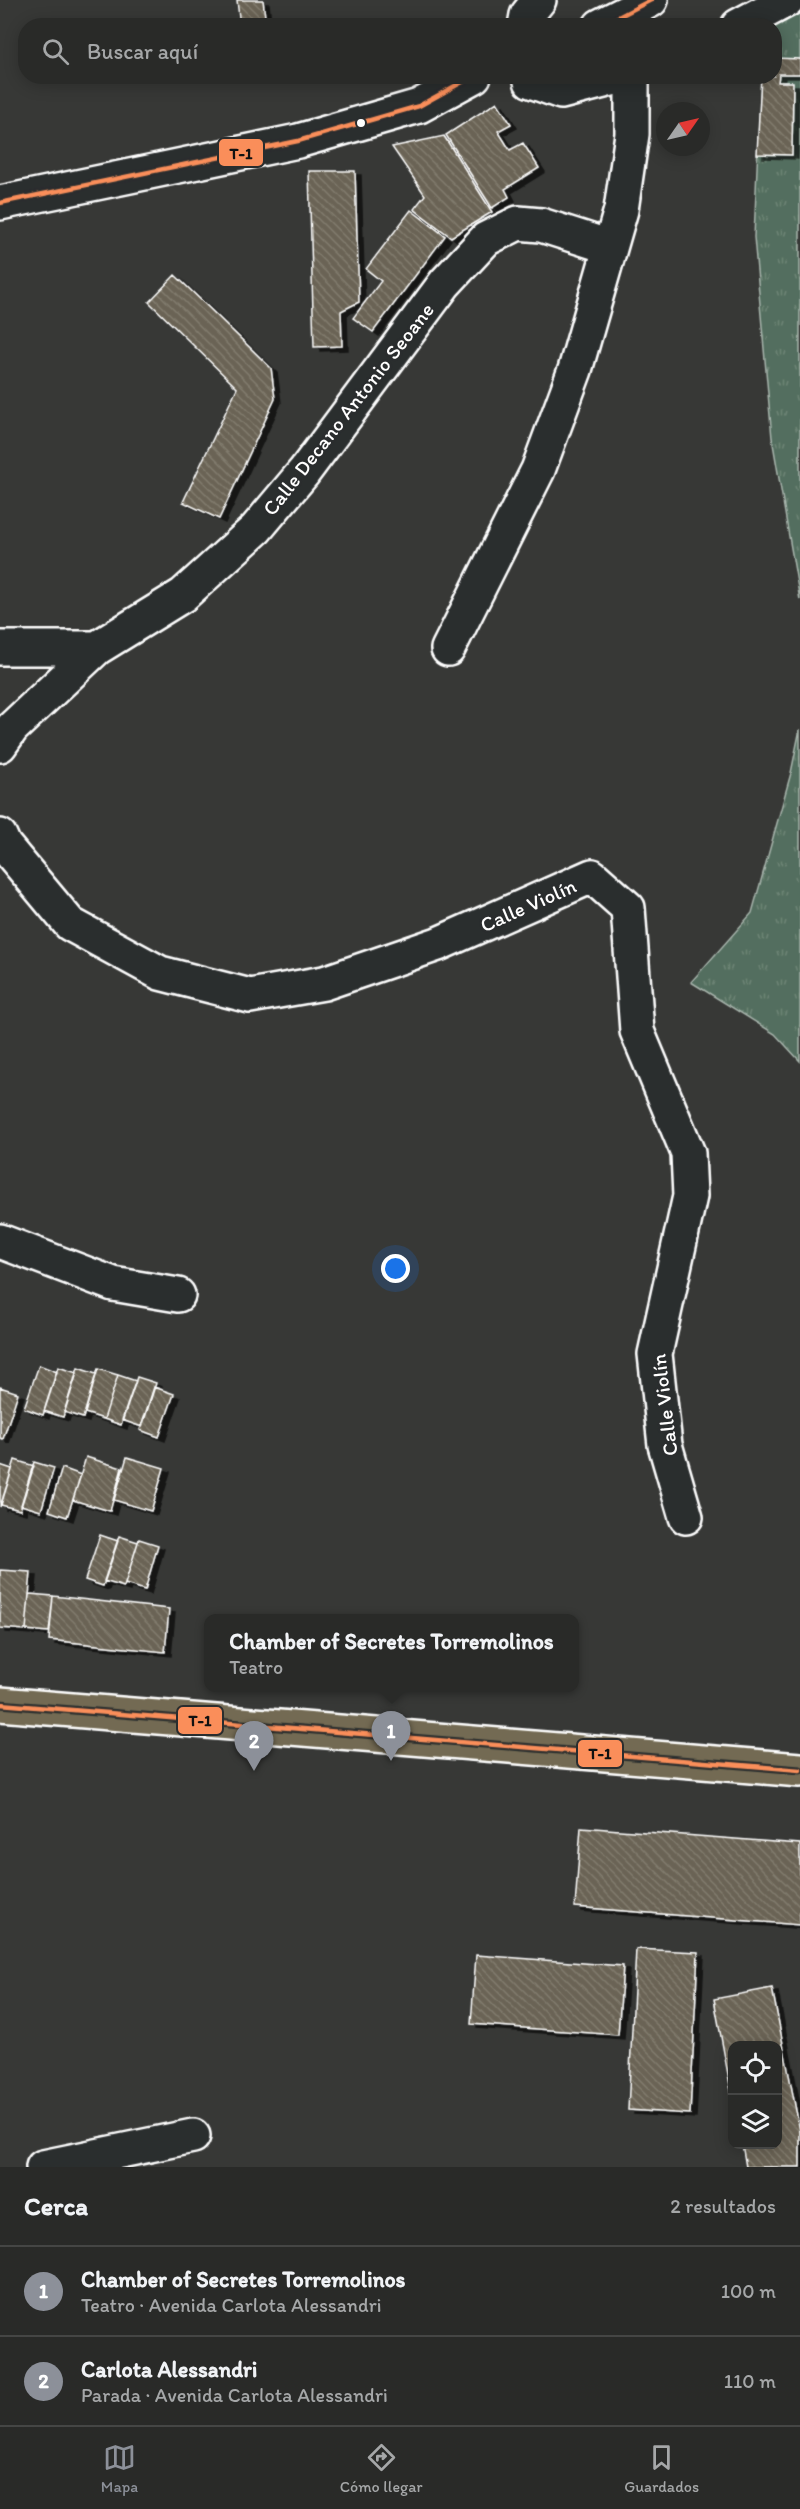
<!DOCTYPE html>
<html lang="es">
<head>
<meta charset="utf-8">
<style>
  body { margin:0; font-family:Itim,sans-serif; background:#313230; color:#f1f3f6 }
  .controls { position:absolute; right:18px; bottom:18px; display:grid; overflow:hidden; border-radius:12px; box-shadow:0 3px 15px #0003 }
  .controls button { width:54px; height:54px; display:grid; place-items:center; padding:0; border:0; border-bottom:2px solid #454645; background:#292a28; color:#f1f3f6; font:30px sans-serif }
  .compass { position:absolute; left:656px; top:102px; width:54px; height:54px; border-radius:50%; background:#292a28; box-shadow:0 3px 15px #0003; rotate:56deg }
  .you { position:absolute; left:396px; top:1269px; width:21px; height:21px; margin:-15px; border:4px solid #fff; border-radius:50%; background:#1a73e8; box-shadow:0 0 0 9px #1a73e833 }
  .badge { display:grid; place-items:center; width:39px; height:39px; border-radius:50%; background:#8c9099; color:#fff; font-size:20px; font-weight:700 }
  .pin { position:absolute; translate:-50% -50px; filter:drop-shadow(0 2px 3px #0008) }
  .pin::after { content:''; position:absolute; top:32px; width:21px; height:18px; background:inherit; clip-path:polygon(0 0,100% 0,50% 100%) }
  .popup { position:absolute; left:204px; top:1614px; width:375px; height:78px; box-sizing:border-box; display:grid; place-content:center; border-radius:12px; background:#292a28; filter:drop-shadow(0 2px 4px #0005); font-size:20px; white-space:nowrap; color:#a5a7a8 }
  .popup b { font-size:22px; color:#f1f3f6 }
  .popup::after { content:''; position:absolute; left:50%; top:100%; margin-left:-12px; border:12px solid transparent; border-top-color:#292a28 }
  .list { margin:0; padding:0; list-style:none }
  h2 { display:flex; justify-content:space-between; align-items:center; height:78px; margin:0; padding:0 24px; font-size:26px }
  h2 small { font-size:20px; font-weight:400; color:#a5a7a8 }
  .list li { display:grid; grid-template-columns:39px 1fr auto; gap:18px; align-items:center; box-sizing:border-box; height:90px; padding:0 24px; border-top:2px solid #454645 }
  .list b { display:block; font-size:22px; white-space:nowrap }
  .list p { margin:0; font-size:20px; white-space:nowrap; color:#a5a7a8 }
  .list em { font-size:20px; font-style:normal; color:#a5a7a8 }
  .icon { flex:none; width:33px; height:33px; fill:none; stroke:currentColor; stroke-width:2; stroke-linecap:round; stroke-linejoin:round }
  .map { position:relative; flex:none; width:800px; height:2167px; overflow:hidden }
  .search { position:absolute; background:#292a28; box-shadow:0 3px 15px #0003; left:18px; right:18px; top:18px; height:66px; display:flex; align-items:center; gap:15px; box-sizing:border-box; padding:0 21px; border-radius:24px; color:#a5a7a8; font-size:22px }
  .sheet { height:258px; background:#292a28 }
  nav { display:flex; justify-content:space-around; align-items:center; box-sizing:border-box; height:84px; border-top:2px solid #454645; background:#292a28; font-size:16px; color:#a5a7a8 }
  nav a { display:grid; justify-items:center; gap:3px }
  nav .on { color:#8c9099 }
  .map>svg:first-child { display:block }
  .grass { fill:url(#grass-tufts); stroke:#a9b6ae; stroke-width:1.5 }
  .building { fill:url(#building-back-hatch); stroke:#fff; stroke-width:1.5; filter:url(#shadow) }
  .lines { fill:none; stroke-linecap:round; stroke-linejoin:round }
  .minor-casing { stroke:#fff; stroke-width:38 }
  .major-casing { stroke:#fff; stroke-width:38 }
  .minor { stroke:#2a2d2e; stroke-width:33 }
  .major { stroke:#736b52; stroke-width:33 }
  .bus-1-casing { stroke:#2a2d2e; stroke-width:9 }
  .bus-1 { stroke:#fa8e5a; stroke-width:4.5 }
  .bus-dot { fill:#fff; stroke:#2a2d2e; stroke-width:2 }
  .labels { text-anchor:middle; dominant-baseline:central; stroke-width:5; stroke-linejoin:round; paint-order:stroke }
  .street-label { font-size:21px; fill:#fff; stroke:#2a2d2e }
  .line-badge { stroke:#2a2d2e; stroke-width:2 }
  .pale-badge-label { font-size:16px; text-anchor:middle; font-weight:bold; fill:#111 }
</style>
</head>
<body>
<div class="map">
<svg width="800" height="2167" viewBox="0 0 800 2167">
  <defs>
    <pattern id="grass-tufts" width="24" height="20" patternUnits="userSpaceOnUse" patternTransform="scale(1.5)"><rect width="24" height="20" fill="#536e5e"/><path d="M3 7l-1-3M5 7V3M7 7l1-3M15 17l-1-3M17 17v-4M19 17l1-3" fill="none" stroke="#6d8476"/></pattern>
    <pattern id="building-back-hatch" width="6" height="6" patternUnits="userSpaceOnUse" patternTransform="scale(1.5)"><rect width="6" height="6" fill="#6b6454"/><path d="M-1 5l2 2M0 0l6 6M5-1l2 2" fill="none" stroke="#817b6e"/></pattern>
    <filter id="shadow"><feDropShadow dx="6" dy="4" stdDeviation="0" flood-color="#0009"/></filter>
  </defs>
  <rect width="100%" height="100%" fill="#373836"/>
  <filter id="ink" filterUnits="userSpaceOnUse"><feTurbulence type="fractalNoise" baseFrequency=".0167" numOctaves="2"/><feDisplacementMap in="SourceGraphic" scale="12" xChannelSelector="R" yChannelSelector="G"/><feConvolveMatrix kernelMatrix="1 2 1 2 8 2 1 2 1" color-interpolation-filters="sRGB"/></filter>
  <g filter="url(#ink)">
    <path class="grass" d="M 800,0 L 800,600 L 772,438 L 754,237 L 761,77 L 774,76 L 774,26 L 762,25 Z
      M 800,729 L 800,1061 L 775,1034 L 691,982 L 752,913 L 791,773 Z"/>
    <path class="building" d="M 237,0 L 263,0 L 266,26 L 240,26 Z
      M 774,58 L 800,59 L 800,74 L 779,74 L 778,82 L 793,82 L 792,155 L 757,154 L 761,76 L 774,76 Z
      M 497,102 L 511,124 L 498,131 L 510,150 L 523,143 L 539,168 L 505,189 L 509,197 L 492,208 L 446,135 Z
      M 444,136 L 492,212 L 451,237 L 414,209 L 425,195 L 392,147 Z
      M 309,171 L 355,171 L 359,302 L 341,311 L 342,346 L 314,347 Z
      M 411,210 L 445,236 L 373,332 L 353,318 L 381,281 L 366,269 Z
      M 175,275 L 271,368 L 275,399 L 219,519 L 183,502 L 237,388 L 149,302 Z
      M 39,1365 L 57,1372 L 43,1415 L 24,1408 Z
      M 58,1367 L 77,1373 L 63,1417 L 44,1411 Z
      M 78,1368 L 96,1374 L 83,1418 L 64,1412 Z
      M 98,1369 L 118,1375 L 104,1419 L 85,1413 Z
      M 118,1375 L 136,1381 L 121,1425 L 104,1419 Z
      M 137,1377 L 156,1383 L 142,1427 L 122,1420 Z
      M 0,1387 L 18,1393 L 3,1439 L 0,1438 Z
      M 154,1387 L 174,1394 L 159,1437 L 140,1430 Z
      M 86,1457 L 122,1468 L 110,1511 L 73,1500 Z
      M 127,1457 L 164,1468 L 151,1511 L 114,1500 Z
      M 15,1460 L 34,1466 L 20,1510 L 1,1505 Z
      M 34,1462 L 54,1468 L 41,1511 L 21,1505 Z
      M 0,1465 L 12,1469 L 0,1507 Z
      M 62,1468 L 81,1475 L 67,1517 L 49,1511 Z
      M 100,1535 L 118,1541 L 103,1586 L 85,1580 Z
      M 119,1536 L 138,1542 L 124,1587 L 104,1581 Z
      M 139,1539 L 158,1545 L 145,1590 L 125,1584 Z
      M 0,1570 L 31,1572 L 26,1630 L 0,1628 Z
      M 29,1594 L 53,1596 L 49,1632 L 26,1630 Z
      M 53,1596 L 169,1609 L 165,1652 L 49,1640 Z
      M 581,1827 L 800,1844 L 800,1925 L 575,1907 Z
      M 636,1949 L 698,1952 L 690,2114 L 628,2110 Z
      M 476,1955 L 623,1966 L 618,2035 L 471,2024 Z
      M 772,1988 L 800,2131 L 800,2167 L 746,2167 L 742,2144 L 778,2144 L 778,2046 L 732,2046 L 732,2096 L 714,1999 Z"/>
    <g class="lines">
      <defs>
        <path id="minor" d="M 525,26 L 527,15 L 539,0
          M 600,26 L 651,0
          M 738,26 L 787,0
          M 530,76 L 531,81 L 561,92 L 623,76
          M 0,203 L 298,141 L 419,106 L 474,76
          M 0,648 L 97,648
          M 448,649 L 538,470 L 575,370 L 621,210 L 632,134 L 632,76
          M 0,745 L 12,728 L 97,648 L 183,595 L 256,529 L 304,472 L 445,283 L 486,239 L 518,223 L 541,225 L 610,247
          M 0,836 L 4,845 L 70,924 L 160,973 L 250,996 L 324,983 L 438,944 L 592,876 L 628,908 L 637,1031 L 688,1153 L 690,1196 L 655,1354 L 665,1445 L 686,1517
          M 0,1241 L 113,1284 L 178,1295
          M 43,2167 L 193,2136"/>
        <path id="major" d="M 0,1704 L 800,1770"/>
      </defs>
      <use href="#minor" class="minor-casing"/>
      <use href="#major" class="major-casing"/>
      <use href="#minor" class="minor"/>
      <use href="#major" class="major"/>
      <defs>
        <path id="bus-1" d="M 601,26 L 651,0
          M 0,203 L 298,141 L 419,106 L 473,76
          M 0,1704 L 800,1770"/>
      </defs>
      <use href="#bus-1" class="bus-1-casing"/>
      <use href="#bus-1" class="bus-1"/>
    </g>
  </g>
  <circle class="bus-dot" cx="361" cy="123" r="5"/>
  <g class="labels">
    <g class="street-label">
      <text transform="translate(348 409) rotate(-52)">Calle Decano Antonio Seoane</text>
      <text transform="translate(528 905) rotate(-24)">Calle Violín</text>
      <text transform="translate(664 1405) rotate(-97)">Calle Violín</text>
    </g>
  </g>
  <g class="line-badge">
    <rect x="218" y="138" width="46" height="29" rx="6" fill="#fa8e5a"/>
    <rect x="177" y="1706" width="46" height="29" rx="6" fill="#fa8e5a"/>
    <rect x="577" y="1739" width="46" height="29" rx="6" fill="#fa8e5a"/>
  </g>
  <g class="pale-badge-label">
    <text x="241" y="159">T-1</text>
    <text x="200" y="1726">T-1</text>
    <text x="600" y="1759">T-1</text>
  </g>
</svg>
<div class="controls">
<button><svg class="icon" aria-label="locate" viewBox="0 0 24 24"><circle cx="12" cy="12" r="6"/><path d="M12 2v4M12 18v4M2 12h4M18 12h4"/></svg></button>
<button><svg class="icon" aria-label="layers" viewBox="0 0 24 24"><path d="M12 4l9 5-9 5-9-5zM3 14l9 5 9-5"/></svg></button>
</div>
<svg class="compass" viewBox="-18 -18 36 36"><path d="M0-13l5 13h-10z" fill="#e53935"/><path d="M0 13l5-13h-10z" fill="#a5a7a8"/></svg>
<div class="you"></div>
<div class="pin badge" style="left:391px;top:1761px">1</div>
<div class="popup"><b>Chamber of Secretes Torremolinos</b>Teatro</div>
<div class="pin badge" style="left:254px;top:1771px">2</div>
<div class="search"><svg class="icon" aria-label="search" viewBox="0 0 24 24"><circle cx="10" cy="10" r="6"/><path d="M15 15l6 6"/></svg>Buscar aquí</div>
</div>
<section class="sheet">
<h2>Cerca<small>2 resultados</small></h2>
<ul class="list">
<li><span class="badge">1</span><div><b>Chamber of Secretes Torremolinos</b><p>Teatro · Avenida Carlota Alessandri</p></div><em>100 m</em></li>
<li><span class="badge">2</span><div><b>Carlota Alessandri</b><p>Parada · Avenida Carlota Alessandri</p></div><em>110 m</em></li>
</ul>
</section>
<nav>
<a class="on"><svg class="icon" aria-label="map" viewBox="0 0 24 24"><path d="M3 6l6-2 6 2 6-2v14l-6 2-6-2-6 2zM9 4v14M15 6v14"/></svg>Mapa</a>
<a><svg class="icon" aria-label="directions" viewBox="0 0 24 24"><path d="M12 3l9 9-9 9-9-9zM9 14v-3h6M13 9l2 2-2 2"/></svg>Cómo llegar</a>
<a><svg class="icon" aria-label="saved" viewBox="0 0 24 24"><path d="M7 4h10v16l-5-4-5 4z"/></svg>Guardados</a>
</nav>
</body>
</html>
